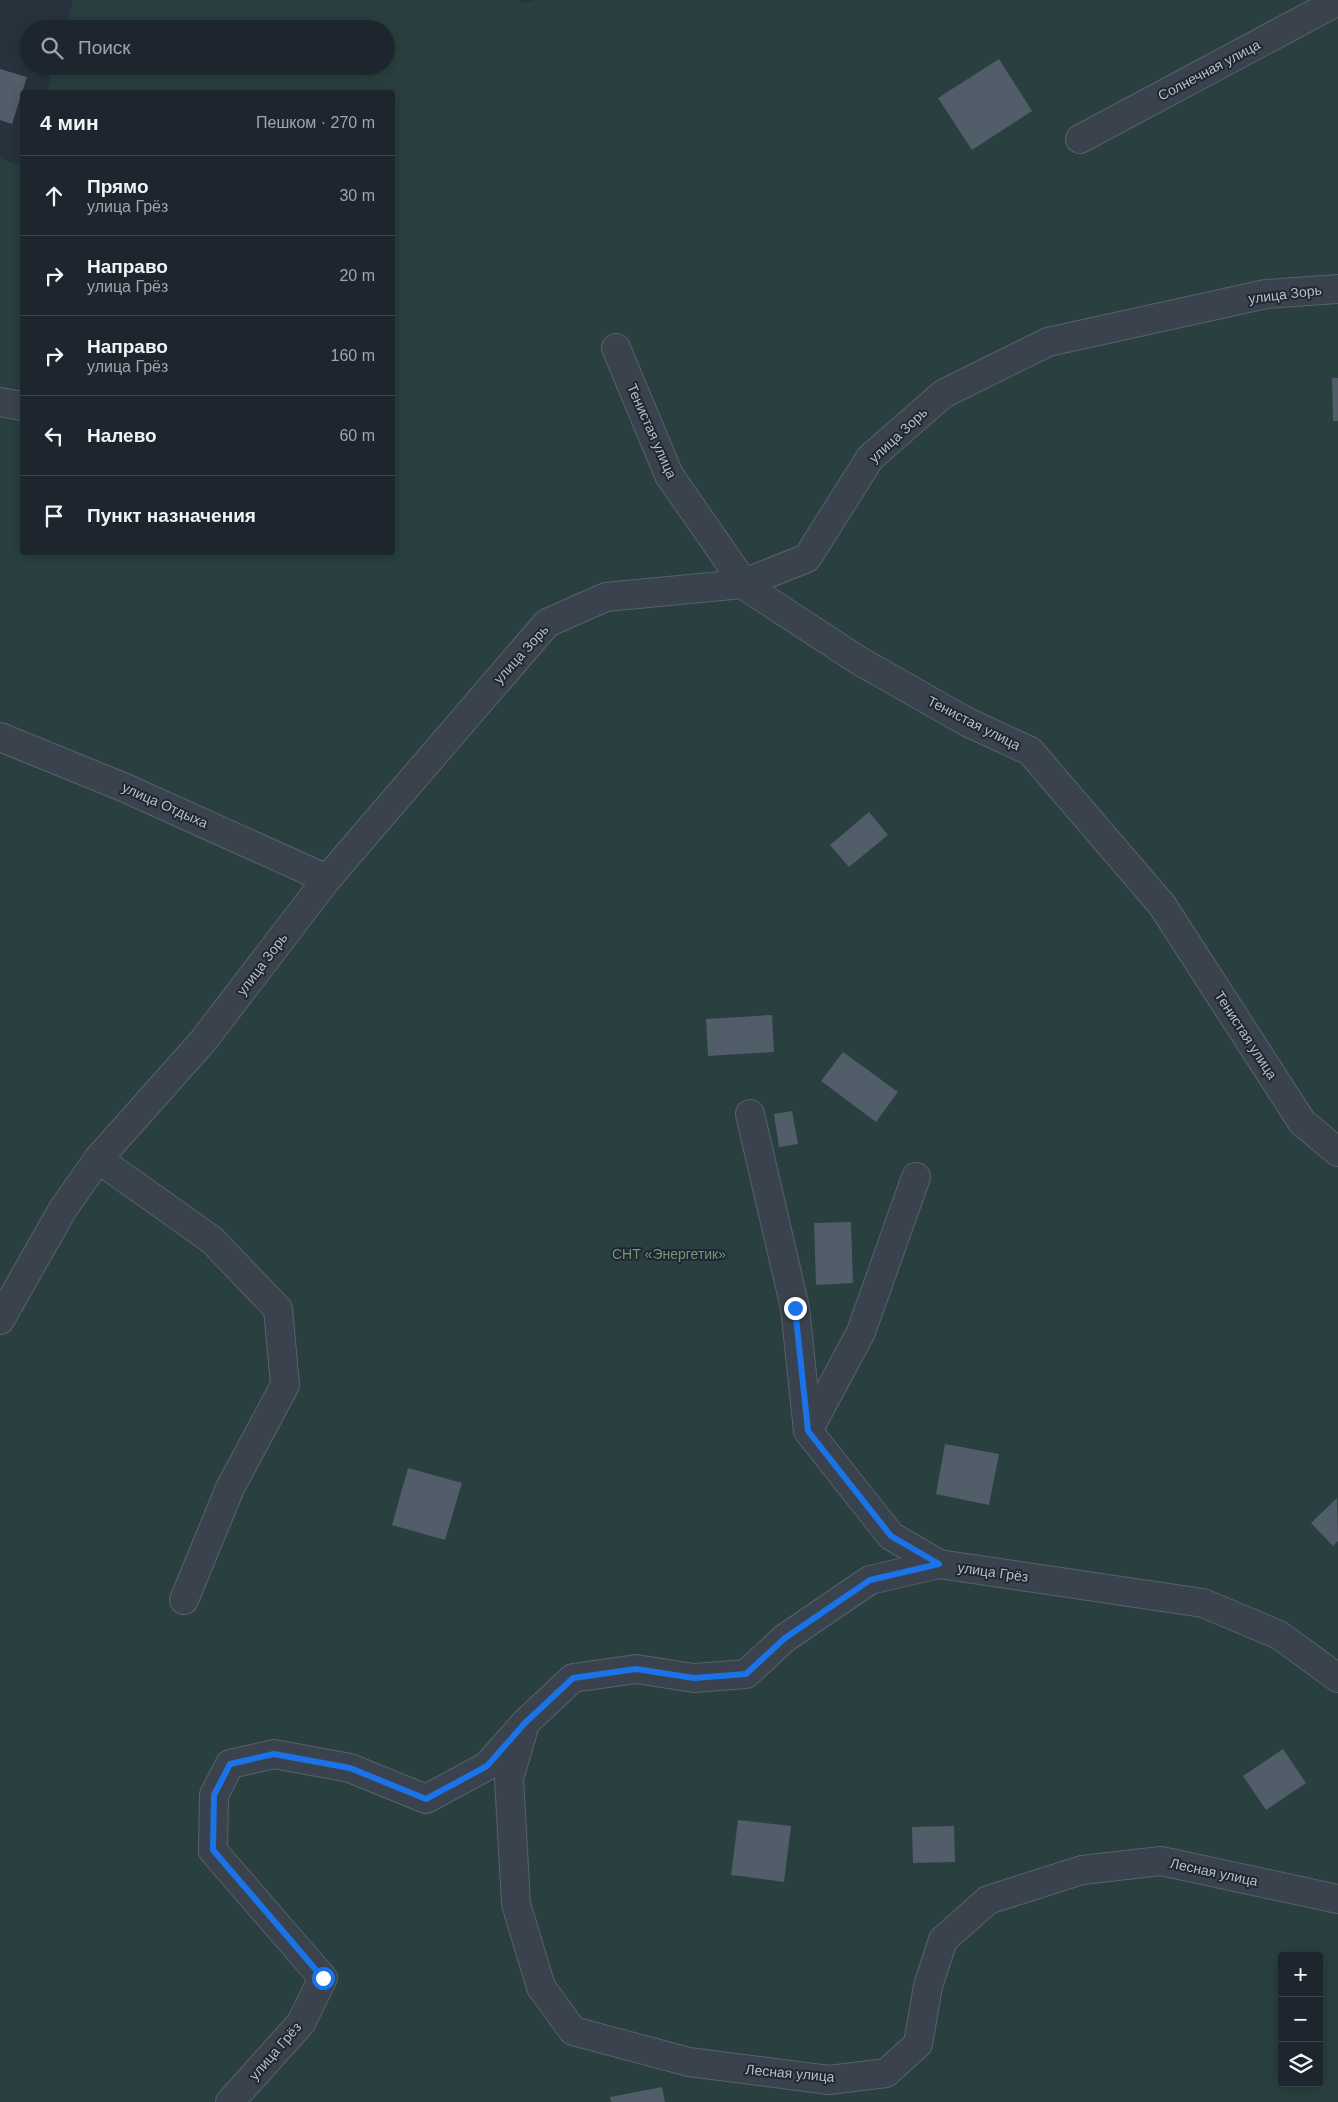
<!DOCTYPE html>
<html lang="ru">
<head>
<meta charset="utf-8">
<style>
  body { margin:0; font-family:Helvetica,sans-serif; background:#2a323a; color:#f1f3f6 }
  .controls { position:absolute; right:15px; bottom:15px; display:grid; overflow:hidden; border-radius:5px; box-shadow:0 2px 12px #0003 }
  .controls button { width:45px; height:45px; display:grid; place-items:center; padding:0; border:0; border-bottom:1px solid #3b434a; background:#1d262e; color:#f1f3f6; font:25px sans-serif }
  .stop { position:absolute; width:15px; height:15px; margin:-11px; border:4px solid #1a73e8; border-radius:50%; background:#fff }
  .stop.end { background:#1a73e8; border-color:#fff; box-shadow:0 1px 5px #0008 }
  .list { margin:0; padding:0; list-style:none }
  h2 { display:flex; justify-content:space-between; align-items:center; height:65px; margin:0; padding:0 20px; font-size:21px }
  h2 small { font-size:16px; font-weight:400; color:#a0a5aa }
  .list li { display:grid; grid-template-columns:32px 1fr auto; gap:15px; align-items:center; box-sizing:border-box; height:80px; padding:0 20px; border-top:1px solid #3b434a }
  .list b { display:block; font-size:19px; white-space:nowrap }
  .list p { margin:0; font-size:16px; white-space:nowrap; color:#a0a5aa }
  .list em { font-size:16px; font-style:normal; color:#a0a5aa }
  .icon { flex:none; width:28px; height:28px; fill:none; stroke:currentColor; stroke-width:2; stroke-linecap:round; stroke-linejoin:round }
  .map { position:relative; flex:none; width:1338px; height:2102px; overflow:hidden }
  .search { position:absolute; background:#1d262e; box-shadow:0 2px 12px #0003; left:20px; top:20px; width:375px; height:55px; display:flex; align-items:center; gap:12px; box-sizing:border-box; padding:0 18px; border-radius:28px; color:#a0a5aa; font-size:19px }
  .panel { position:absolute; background:#1d262e; box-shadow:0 2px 12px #0003; left:20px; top:90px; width:375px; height:465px; border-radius:5px }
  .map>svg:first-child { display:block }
  .green { fill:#2a3f3f; fill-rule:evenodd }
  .building { fill:#525d6a }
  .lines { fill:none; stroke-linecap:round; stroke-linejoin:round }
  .street-casing { stroke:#58616b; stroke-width:30 }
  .street { stroke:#3a434d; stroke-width:28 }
  .route { stroke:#1a73e8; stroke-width:6 }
  .labels { text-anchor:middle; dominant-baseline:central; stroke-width:4; stroke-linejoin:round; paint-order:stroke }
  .street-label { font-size:14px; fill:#b7bec8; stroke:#1f2832 }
  .park-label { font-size:14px; fill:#709776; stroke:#1f2832 }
</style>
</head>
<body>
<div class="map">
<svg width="1338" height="2102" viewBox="0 0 1338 2102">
  <rect width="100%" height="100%" fill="#27323d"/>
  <path class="green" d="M 73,0 L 518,0 L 523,3 L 535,0 L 1338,0 L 1338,2102 L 0,2102 L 0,158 L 22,167 L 22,552 L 392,552 L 392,92 L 47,92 L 54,66 L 386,66 L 386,29 L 64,29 ZM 1282,1956 L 1319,1956 L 1319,2083 L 1282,2083 Z"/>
  <path class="building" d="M 999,59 L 1032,111 L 972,150 L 938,98 Z
    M 0,69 L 27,77 L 12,124 L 0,120 Z
    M 1332,378 L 1338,378 L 1338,421 L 1333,421 Z
    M 869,812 L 888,835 L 849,867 L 830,845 Z
    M 772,1015 L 774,1052 L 708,1056 L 706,1019 Z
    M 843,1052 L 898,1092 L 876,1122 L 821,1081 Z
    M 792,1111 L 798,1144 L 779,1147 L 774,1114 Z
    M 851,1222 L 853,1283 L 816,1285 L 814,1223 Z
    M 945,1444 L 999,1454 L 989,1505 L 936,1494 Z
    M 408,1468 L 462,1483 L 445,1540 L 392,1525 Z
    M 1337,1498 L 1338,1541 L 1333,1546 L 1311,1523 Z
    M 1283,1749 L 1306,1783 L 1266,1810 L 1243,1776 Z
    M 738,1820 L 791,1826 L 784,1882 L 731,1875 Z
    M 954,1826 L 955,1862 L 913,1863 L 912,1827 Z
    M 662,2087 L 665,2102 L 611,2102 L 610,2097 Z"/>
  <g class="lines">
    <defs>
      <path id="street" d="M 1080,139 L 1338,1
        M 616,348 L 669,475 L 739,576 L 742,584 L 858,660 L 967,722 L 1030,751 L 1162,905 L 1302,1122 L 1338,1152
        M 0,402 L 22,406
        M 0,737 L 123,787 L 327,879
        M 750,1114 L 795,1308 L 808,1431
        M 98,1159 L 212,1240 L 278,1309 L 285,1385 L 230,1488 L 184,1600
        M 916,1177 L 861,1332 L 808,1431 L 891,1536 L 939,1564
        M 0,1320 L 63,1209 L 98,1159 L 203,1041 L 327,879 L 547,623 L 606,597 L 742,584 L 807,558 L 870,458 L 943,394 L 1048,342 L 1266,294 L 1338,289
        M 523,1731 L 509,1778 L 516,1904 L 541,1987 L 573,2031 L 689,2062 L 829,2080 L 886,2073 L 918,2044 L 928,1986 L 943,1940 L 988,1900 L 1082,1870 L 1161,1861 L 1338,1899
        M 230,2102 L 301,2023 L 323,1978 L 213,1851 L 214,1795 L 230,1764 L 274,1754 L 350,1768 L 426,1799 L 487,1766 L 525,1723 L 573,1678 L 636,1669 L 694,1678 L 746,1674 L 785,1638 L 870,1580 L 939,1564 L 1203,1603 L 1279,1635 L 1338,1678"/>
    </defs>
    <use href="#street" class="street-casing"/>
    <use href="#street" class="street"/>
  </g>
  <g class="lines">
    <path class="route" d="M 323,1978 L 213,1850 L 214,1795 L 230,1764 L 274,1754 L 350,1768 L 426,1799 L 487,1766 L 525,1723 L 573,1678 L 636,1669 L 694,1678 L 746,1674 L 785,1638 L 870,1580 L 939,1564 L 891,1536 L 808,1431 L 795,1308"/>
  </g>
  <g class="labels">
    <g class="street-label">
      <text transform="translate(1209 70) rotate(-28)">Солнечная улица</text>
      <text transform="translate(1285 294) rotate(-7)">улица Зорь</text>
      <text transform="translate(652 431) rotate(66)">Тенистая улица</text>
      <text transform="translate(898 435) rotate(-43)">улица Зорь</text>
      <text transform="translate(521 654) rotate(-48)">улица Зорь</text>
      <text transform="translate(974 723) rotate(27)">Тенистая улица</text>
      <text transform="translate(165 805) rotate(24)">улица Отдыха</text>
      <text transform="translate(262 964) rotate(-53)">улица Зорь</text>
      <text transform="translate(1246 1035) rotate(57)">Тенистая улица</text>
      <text transform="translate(993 1572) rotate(8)">улица Грёз</text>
      <text transform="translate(1214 1872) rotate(12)">Лесная улица</text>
      <text transform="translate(275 2051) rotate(-49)">улица Грёз</text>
      <text transform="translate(790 2073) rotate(5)">Лесная улица</text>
    </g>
    <g class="park-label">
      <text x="669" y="1254">СНТ «Энергетик»</text>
    </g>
  </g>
</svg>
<div class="controls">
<button>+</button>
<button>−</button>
<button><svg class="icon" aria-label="layers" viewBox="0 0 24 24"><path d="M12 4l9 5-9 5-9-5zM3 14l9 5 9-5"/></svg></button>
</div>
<div class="stop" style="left:323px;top:1978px"></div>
<div class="stop end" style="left:795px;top:1308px"></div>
<div class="search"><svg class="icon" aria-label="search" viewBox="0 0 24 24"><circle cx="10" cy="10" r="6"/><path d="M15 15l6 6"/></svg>Поиск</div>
<section class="panel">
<h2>4 мин<small>Пешком · 270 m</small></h2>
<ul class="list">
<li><svg class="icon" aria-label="ahead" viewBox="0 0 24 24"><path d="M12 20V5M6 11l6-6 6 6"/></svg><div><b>Прямо</b><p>улица Грёз</p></div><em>30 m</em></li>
<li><svg class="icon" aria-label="right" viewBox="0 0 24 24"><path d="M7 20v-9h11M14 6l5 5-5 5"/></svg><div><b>Направо</b><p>улица Грёз</p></div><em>20 m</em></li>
<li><svg class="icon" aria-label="right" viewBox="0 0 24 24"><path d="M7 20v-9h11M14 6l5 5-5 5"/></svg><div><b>Направо</b><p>улица Грёз</p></div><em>160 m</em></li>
<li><svg class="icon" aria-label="left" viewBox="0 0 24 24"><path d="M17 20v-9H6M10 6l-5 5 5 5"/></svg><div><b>Налево</b></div><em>60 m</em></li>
<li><svg class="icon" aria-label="arrive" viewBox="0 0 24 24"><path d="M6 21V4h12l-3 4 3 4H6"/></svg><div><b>Пункт назначения</b></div></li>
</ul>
</section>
</div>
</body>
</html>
